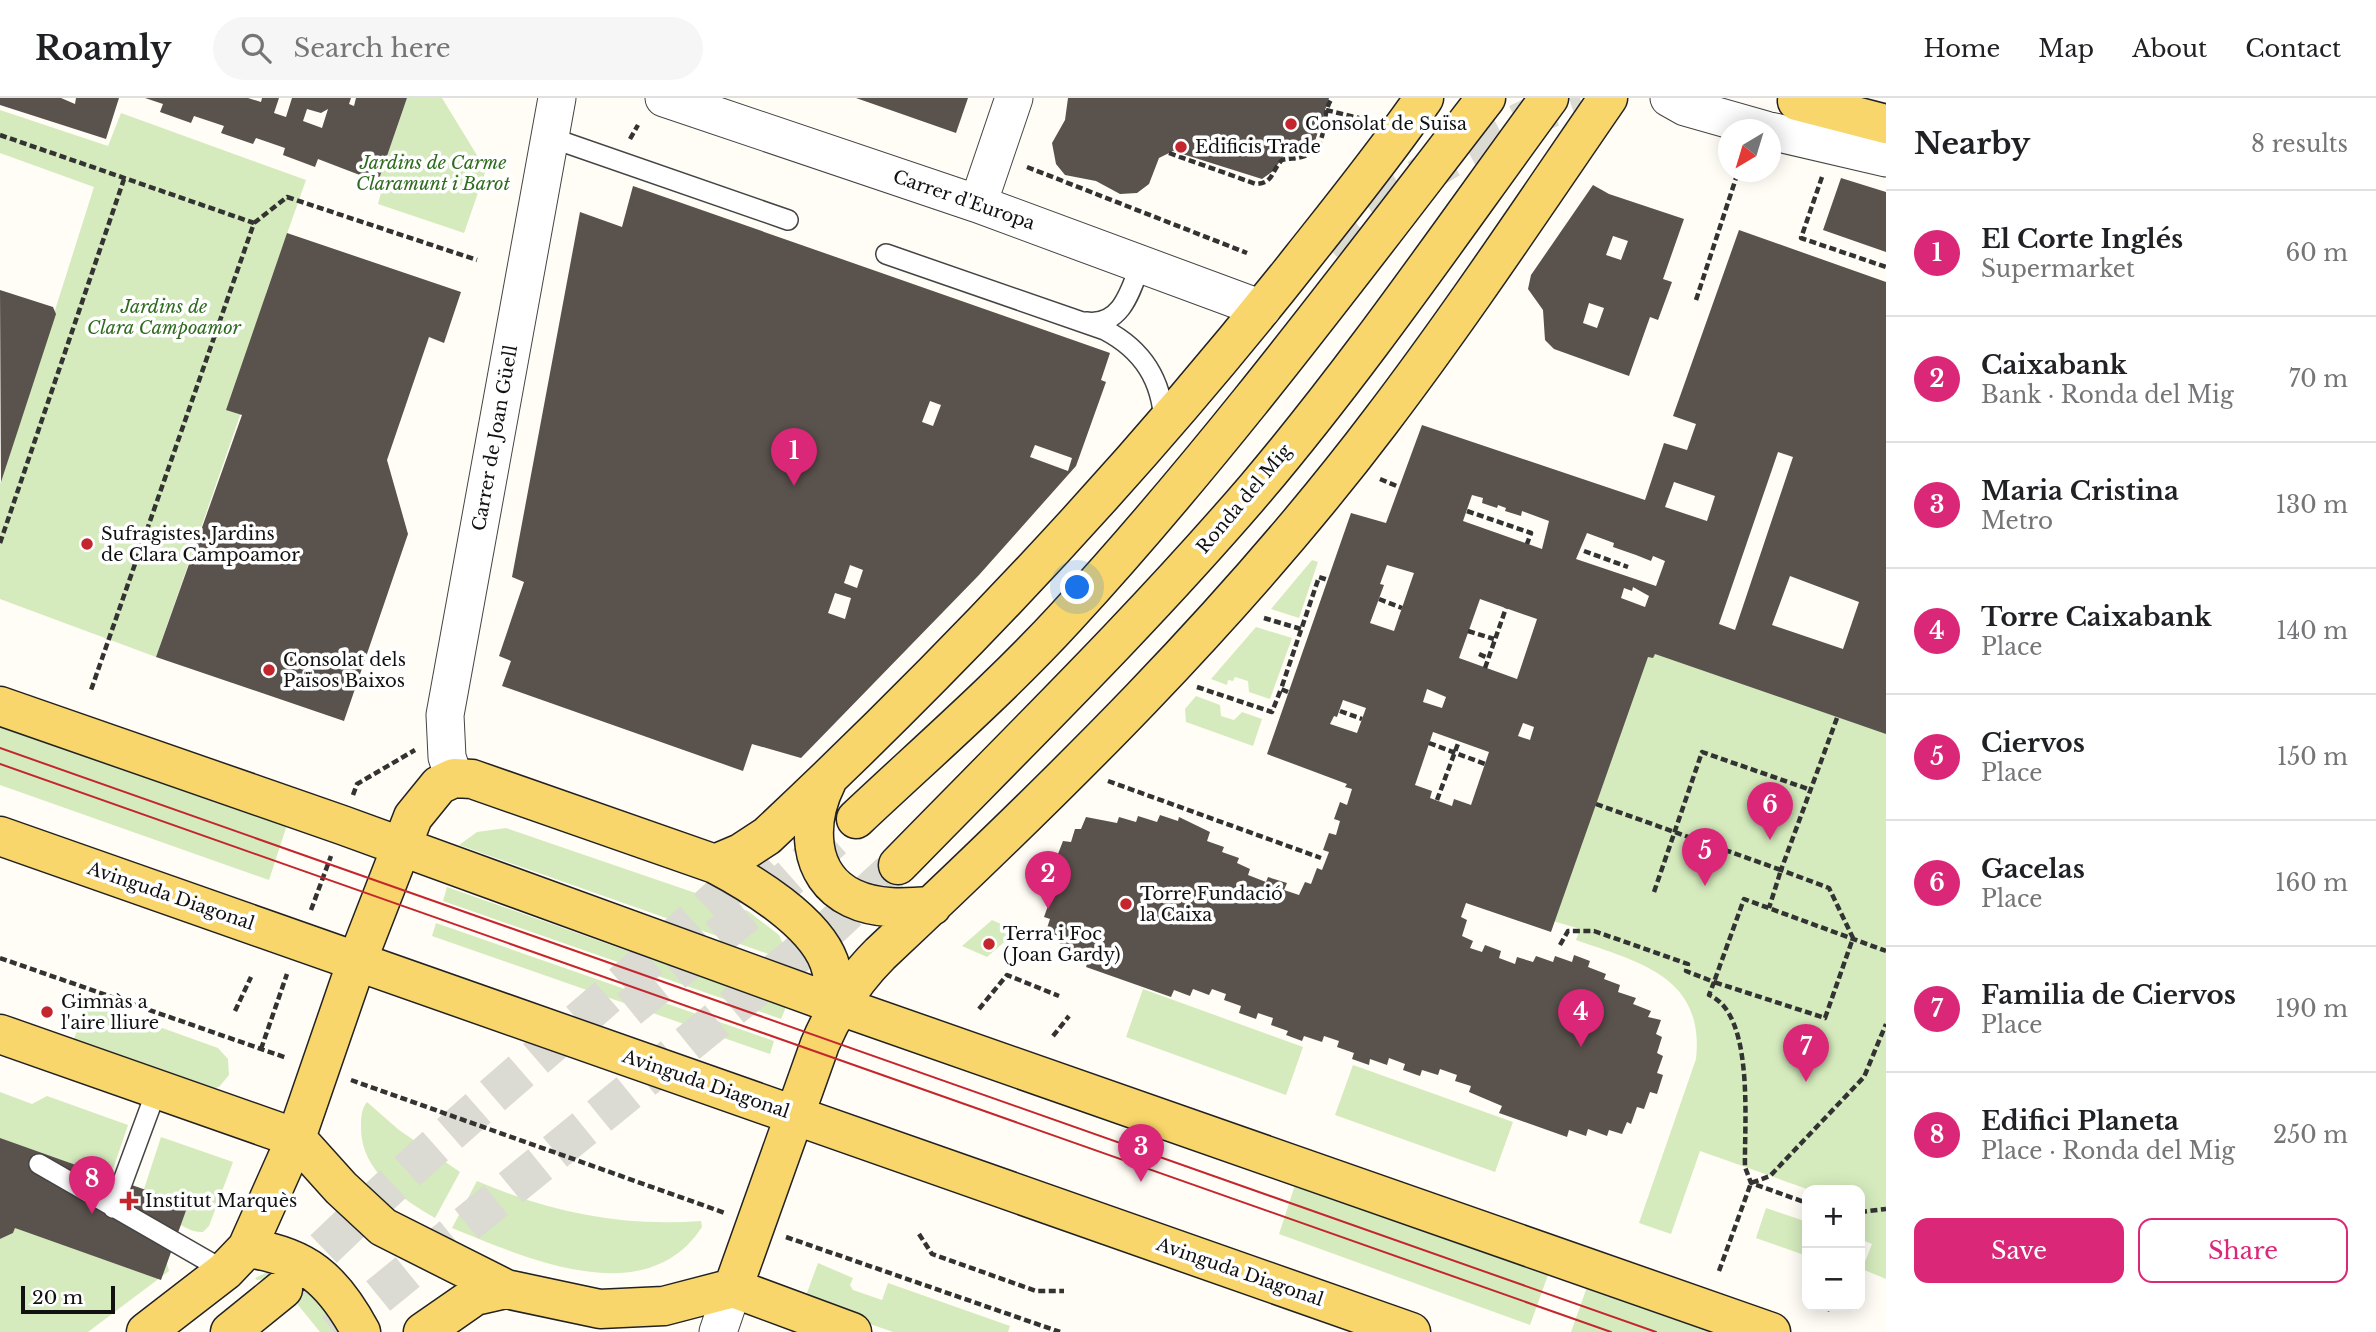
<!DOCTYPE html>
<html lang="en">
<head>
<meta charset="utf-8">
<style>
  body { margin:0; font-family:"Libre Baskerville",serif; background:#f6f6f6; color:#202124 }
  .controls { position:absolute; right:21px; bottom:21px; display:grid; overflow:hidden; border-radius:14px; box-shadow:0 4px 18px #0003 }
  .controls button { width:63px; height:63px; display:grid; place-items:center; padding:0; border:0; border-bottom:2px solid #e0e0e0; background:#fff; color:#202124; font:35px sans-serif }
  .compass { position:absolute; left:1718px; top:21px; width:63px; height:63px; border-radius:50%; background:#fff; box-shadow:0 4px 18px #0003; rotate:218deg }
  .scale { position:absolute; left:21px; bottom:18px; width:94px; box-sizing:border-box; padding-left:7px; border:4px solid #111; border-top:0; font-size:19px; line-height:24px; white-space:nowrap; color:#111; -webkit-text-stroke:5px #fff; paint-order:stroke }
  .you { position:absolute; left:1078px; top:490px; width:24px; height:24px; margin:-18px; border:5px solid #fff; border-radius:50%; background:#1a73e8; box-shadow:0 0 0 10px #1a73e833 }
  .badge { display:grid; place-items:center; width:46px; height:46px; border-radius:50%; background:#db2777; color:#fff; font-size:23px; font-weight:700 }
  .pin { position:absolute; translate:-50% -58px; filter:drop-shadow(0 2px 4px #0008) }
  .pin::after { content:''; position:absolute; top:37px; width:24px; height:21px; background:inherit; clip-path:polygon(0 0,100% 0,50% 100%) }
  .list { margin:0; padding:0; list-style:none }
  h2 { display:flex; justify-content:space-between; align-items:center; height:91px; margin:0; padding:0 28px; font-size:30px }
  h2 small { font-size:23px; font-weight:400; color:#757577 }
  .list li { display:grid; grid-template-columns:46px 1fr auto; gap:21px; align-items:center; box-sizing:border-box; height:126px; padding:0 28px; border-top:2px solid #e0e0e0 }
  .list b { display:block; font-size:26px; white-space:nowrap }
  .list p { margin:0; font-size:23px; white-space:nowrap; color:#757577 }
  .list em { font-size:23px; font-style:normal; color:#757577 }
  .actions { display:flex; gap:14px; padding:21px 28px }
  .actions a { flex:1; padding:16px 0; border:2px solid #db2777; border-radius:14px; text-align:center; font-size:24px; color:#db2777 }
  .actions .main { background:#db2777; color:#fff }
  .icon { flex:none; width:38px; height:38px; fill:none; stroke:currentColor; stroke-width:2; stroke-linecap:round; stroke-linejoin:round }
  .map { position:relative; flex:none; width:1886px; height:1234px; overflow:hidden }
  header { display:flex; align-items:center; gap:42px; box-sizing:border-box; height:98px; padding:0 35px; background:#fff; border-bottom:2px solid #e0e0e0 }
  header strong { font-size:33px }
  nav { display:flex; gap:38px; margin-inline-start:auto; font-size:24px }
  .search { width:490px; height:63px; background:#f6f6f6; display:flex; align-items:center; gap:18px; box-sizing:border-box; padding:0 24px; border-radius:38px; color:#757577; font-size:26px }
  main { display:flex }
  aside { flex:1; background:#fff }
  .map>svg:first-child { display:block }
  .green { fill:#d5ebbd }
  .building { fill:#5a524d; fill-rule:evenodd }
  .lines { fill:none; stroke-linecap:round; stroke-linejoin:round }
  .primary-tunnel { stroke:#dbdad3; stroke-width:38; stroke-dasharray:38 19; stroke-linecap:butt }
  .lane-casing { stroke:#444; stroke-width:22 }
  .street-casing { stroke:#444; stroke-width:39 }
  .primary-casing { stroke:#222; stroke-width:41 }
  .path { stroke:#333; stroke-width:4.5; stroke-dasharray:7 3.5; stroke-linecap:butt }
  .lane { stroke:#fff; stroke-width:19 }
  .street { stroke:#fff; stroke-width:37 }
  .primary { stroke:#f9d66b; stroke-width:38 }
  .tram { stroke:#c4262e; stroke-width:2 }
  .poi-dot { fill:#c4262e; stroke:#fff; stroke-width:2.5 }
  .labels { text-anchor:middle; dominant-baseline:central; stroke-width:7; stroke-linejoin:round; paint-order:stroke }
  .poi-label { font-size:18px; fill:#111; stroke:#fff; text-anchor:start }
  .park-label { font-size:18px; font-style:italic; fill:#2f6b1f; stroke:#fff }
  .street-label { font-size:18px; fill:#111; stroke:#fff }
</style>
</head>
<body>
<header>
<strong>Roamly</strong>
<div class="search"><svg class="icon" aria-label="search" viewBox="0 0 24 24"><circle cx="10" cy="10" r="6"/><path d="M15 15l6 6"/></svg>Search here</div>
<nav><a>Home</a><a>Map</a><a>About</a><a>Contact</a></nav>
</header>
<main>
<div class="map">
<svg width="1886" height="1234" viewBox="0 0 1886 1234">
  <rect width="100%" height="100%" fill="#fffdf5"/>
  <path class="green" d="M 407,0 L 442,0 L 486,72 L 464,135 L 378,106 L 383,87 L 378,84 Z
    M 0,12 L 108,48 L 121,15 L 306,82 L 266,195 L 260,260 L 156,559 L 0,501 L 0,386 L 94,89 L 0,55 Z
    M 1312,462 L 1318,464 L 1299,520 L 1271,511 Z
    M 1256,529 L 1292,540 L 1270,601 L 1249,594 L 1248,583 L 1235,579 L 1233,583 L 1228,582 L 1227,587 L 1211,581 Z
    M 1649,549 L 1886,634 L 1886,1181 L 1862,1171 L 1872,1146 L 1860,1141 L 1860,1092 L 1810,1092 L 1700,1053 L 1671,1136 L 1639,1125 L 1696,961 C 1705,878 1638,864 1576,842 L 1580,831 L 1553,823 Z
    M 1196,598 L 1220,607 L 1221,618 L 1234,622 L 1242,614 L 1262,621 L 1253,648 L 1186,624 L 1185,611 Z
    M 0,627 L 287,727 L 269,782 L 0,687 Z
    M 506,730 L 748,813 L 779,837 L 791,864 L 459,747 L 477,734 Z
    M 447,789 L 786,909 L 781,921 L 443,803 Z
    M 992,822 L 1017,833 L 987,859 L 962,848 Z
    M 436,825 L 774,943 L 770,956 L 432,838 Z
    M 1143,891 L 1303,949 L 1286,997 L 1126,939 Z
    M 87,903 L 218,950 L 228,961 L 229,977 L 219,989 L 206,992 L 73,944 Z
    M 1353,967 L 1513,1024 L 1495,1074 L 1335,1017 Z
    M 0,994 L 32,1006 L 47,998 L 128,1027 L 113,1071 L 104,1079 L 0,1045 Z
    M 367,1004 L 399,1032 L 460,1074 L 435,1120 C 402,1101 361,1073 361,1030 C 361,1021 361,1011 367,1004 Z
    M 161,1039 L 233,1064 L 209,1128 L 203,1134 C 185,1136 152,1107 144,1091 Z
    M 477,1083 C 550,1114 621,1129 701,1123 L 702,1129 C 646,1215 526,1160 452,1130 Z
    M 1295,1087 L 1548,1177 L 1530,1227 L 1279,1136 Z
    M 28,1090 L 166,1162 L 169,1173 L 88,1234 L 0,1234 L 0,1141 L 13,1135 Z
    M 1766,1110 L 1807,1124 L 1807,1158 L 1756,1140 Z
    M 818,1165 L 853,1180 L 850,1187 L 853,1192 L 882,1202 L 888,1185 L 1010,1228 L 1008,1234 L 893,1234 L 804,1203 Z
    M 270,1173 L 294,1173 L 350,1234 L 320,1234 L 290,1197 L 267,1181 L 257,1182 L 255,1180 Z
    M 1587,1189 L 1715,1234 L 1571,1234 Z"/>
  <path class="building" d="M 0,0 L 61,0 L 75,6 L 76,0 L 119,0 L 106,41 L 0,7 Z
    M 145,0 L 248,0 L 261,4 L 262,0 L 279,0 L 274,15 L 286,19 L 292,0 L 351,0 L 349,6 L 354,8 L 356,0 L 407,0 L 378,84 L 318,61 L 315,69 L 283,57 L 285,50 L 256,40 L 253,46 L 221,35 L 224,28 L 194,18 L 191,25 L 160,14 L 163,6 ZM 307,11 L 321,15 L 328,11 L 322,30 L 303,23 Z
    M 856,0 L 968,0 L 956,35 Z
    M 1068,0 L 1329,0 L 1315,43 L 1300,54 L 1286,55 L 1273,73 L 1262,81 L 1173,53 L 1159,60 L 1149,86 L 1137,95 L 1120,96 L 1096,83 L 1065,77 L 1056,66 L 1052,45 L 1065,22 Z
    M 1841,80 L 1886,94 L 1886,154 L 1823,132 Z
    M 1593,87 L 1609,96 L 1684,121 L 1663,181 L 1672,184 L 1658,222 L 1650,219 L 1629,278 L 1554,251 L 1545,242 L 1543,212 L 1528,191 L 1531,177 ZM 1613,138 L 1628,143 L 1621,162 L 1606,157 ZM 1589,205 L 1604,210 L 1597,230 L 1583,225 Z
    M 633,88 L 1110,255 L 1101,282 L 1106,284 L 1076,368 L 979,477 L 801,660 L 752,646 L 743,673 L 502,588 L 511,563 L 499,558 L 524,484 L 512,479 L 580,114 L 622,129 ZM 930,303 L 941,307 L 933,328 L 922,324 ZM 1035,347 L 1072,360 L 1068,373 L 1030,359 ZM 850,467 L 863,472 L 857,490 L 844,485 ZM 835,495 L 851,500 L 845,521 L 828,515 Z
    M 1739,132 L 1886,184 L 1886,636 L 1655,556 L 1653,560 L 1648,559 L 1551,834 L 1466,805 L 1461,819 L 1467,822 L 1462,838 L 1473,843 L 1470,850 L 1482,854 L 1485,847 L 1501,853 L 1499,860 L 1515,866 L 1517,859 L 1533,864 L 1536,858 L 1553,864 L 1555,858 L 1572,864 L 1574,857 L 1590,863 L 1588,869 L 1606,876 L 1604,881 L 1620,887 L 1618,894 L 1636,900 L 1633,906 L 1651,913 L 1648,919 L 1661,922 L 1656,936 L 1662,939 L 1657,955 L 1663,958 L 1657,975 L 1663,977 L 1657,996 L 1650,994 L 1644,1011 L 1637,1009 L 1631,1026 L 1627,1024 L 1622,1036 L 1609,1032 L 1607,1038 L 1588,1031 L 1586,1038 L 1569,1032 L 1567,1039 L 1499,1015 L 1502,1008 L 1469,994 L 1471,988 L 1455,983 L 1457,977 L 1440,971 L 1438,977 L 1422,972 L 1420,978 L 1403,972 L 1405,966 L 1389,960 L 1387,967 L 1370,961 L 1369,967 L 1352,961 L 1354,955 L 1337,949 L 1339,943 L 1324,938 L 1322,944 L 1304,938 L 1302,943 L 1286,937 L 1288,933 L 1271,927 L 1273,920 L 1258,915 L 1256,921 L 1239,915 L 1241,908 L 1224,902 L 1226,896 L 1212,891 L 1209,897 L 1193,891 L 1190,898 L 1174,892 L 1171,899 L 1086,869 L 1088,863 L 1071,857 L 1073,850 L 1056,844 L 1058,838 L 1046,833 L 1050,821 L 1044,819 L 1050,802 L 1043,800 L 1050,782 L 1043,780 L 1050,760 L 1056,761 L 1063,743 L 1071,744 L 1075,731 L 1081,731 L 1086,719 L 1117,725 L 1119,719 L 1136,724 L 1138,718 L 1157,724 L 1160,717 L 1178,723 L 1179,719 L 1210,734 L 1207,743 L 1224,749 L 1222,754 L 1239,760 L 1237,765 L 1250,771 L 1248,777 L 1266,784 L 1268,779 L 1287,785 L 1284,792 L 1299,797 L 1305,784 L 1311,786 L 1317,770 L 1322,772 L 1329,754 L 1323,752 L 1329,735 L 1336,737 L 1340,723 L 1334,721 L 1340,704 L 1347,707 L 1352,691 L 1345,689 L 1347,686 L 1267,656 L 1351,415 L 1386,425 L 1422,327 L 1645,402 L 1664,345 L 1687,352 L 1696,326 L 1673,318 ZM 1778,354 L 1793,359 L 1735,532 L 1719,526 ZM 1674,384 L 1715,398 L 1707,423 L 1665,409 ZM 1472,397 L 1483,400 L 1482,405 L 1497,410 L 1498,407 L 1506,410 L 1505,413 L 1521,418 L 1522,413 L 1549,423 L 1542,451 L 1463,423 ZM 1587,435 L 1614,445 L 1613,449 L 1636,457 L 1651,463 L 1653,458 L 1665,463 L 1656,488 L 1576,461 ZM 1387,467 L 1414,475 L 1394,533 L 1370,525 L 1384,487 L 1380,486 ZM 1790,478 L 1859,504 L 1843,551 L 1772,527 ZM 1633,489 L 1649,498 L 1645,509 L 1621,500 L 1624,490 L 1632,493 ZM 1480,501 L 1537,521 L 1517,581 L 1459,560 ZM 1427,591 L 1446,599 L 1442,610 L 1423,604 ZM 1343,602 L 1366,610 L 1357,635 L 1330,626 L 1334,618 L 1337,619 ZM 1523,625 L 1534,629 L 1530,642 L 1518,638 ZM 1433,634 L 1489,654 L 1471,707 L 1454,701 L 1452,708 L 1430,700 L 1432,693 L 1415,687 Z
    M 287,135 L 461,194 L 444,245 L 429,239 L 387,362 L 408,436 L 344,623 L 156,559 L 242,317 L 226,312 Z
    M 0,192 L 53,209 L 56,216 L 1,384 Z
    M 0,1040 L 188,1107 L 161,1182 L 15,1130 L 13,1135 L 0,1141 Z"/>
  <g class="lines">
    <path class="primary-tunnel" d="M 1324,145 C 1353,118 1387,99 1421,78 C 1472,48 1523,18 1580,0
      M 629,911 L 778,790 L 856,721
      M 283,1191 C 435,1038 607,906 764,757
      M 334,1234 L 830,830 L 898,767"/>
    <defs>
      <path id="lane" d="M 549,39 L 788,122
        M 886,156 L 1105,232 C 1143,252 1162,282 1164,325
        M 1086,224 C 1122,229 1131,191 1141,165
        M 39,1066 L 225,1173
        M 113,1110 L 157,991"/>
      <path id="street" d="M 664,0 L 978,106 L 1262,211
        M 1669,0 L 1685,9 L 1766,32
        M 1770,33 L 1886,60
        M 978,106 L 1014,0
        M 454,680 L 447,659 L 445,617 L 557,0
        M 718,1234 L 733,1190"/>
      <path id="primary" d="M 1797,3 L 1886,26
        M 0,608 L 342,727 L 837,907 L 1771,1234
        M 827,683 C 807,723 806,778 852,800 C 877,812 905,810 932,808
        M 856,721 C 926,655 1000,591 1066,519 C 1217,355 1350,176 1486,0
        M 0,738 L 1411,1234
        M 715,766 L 741,755 L 767,738 C 959,558 1139,367 1302,160 C 1344,107 1386,55 1424,0
        M 898,767 C 1019,643 1143,522 1256,390 C 1361,266 1453,131 1549,0
        M 0,936 L 296,1040 L 341,1090 L 383,1129 L 506,1191 L 600,1211 L 664,1208 L 733,1190 L 852,1234
        M 247,1150 C 306,1158 333,1182 361,1234
        M 733,1190 L 820,946 C 835,911 853,883 880,856 C 1057,690 1233,518 1380,324 C 1460,219 1533,109 1608,0
        M 146,1234 L 225,1173 L 247,1150 L 296,1040 L 357,863 L 413,719 L 439,687 L 454,680 L 472,681 L 715,766 C 751,785 814,823 829,864 C 834,878 835,893 837,907
        M 230,1234 L 283,1191
        M 423,1234 L 475,1198 L 506,1191"/>
    </defs>
    <use href="#lane" class="lane-casing"/>
    <use href="#street" class="street-casing"/>
    <use href="#primary" class="primary-casing"/>
    <path class="path" d="M 1326,12 L 1359,20
      M 0,37 L 254,125 L 90,595
      M 630,41 L 638,27
      M 1169,55 L 1256,86 C 1274,85 1271,73 1282,62 C 1290,60 1297,61 1305,58 C 1331,47 1319,19 1332,0
      M 1027,69 L 1247,155
      M 1822,79 L 1801,140 L 1886,169
      M 254,125 L 287,99 L 477,162
      M 1696,202 L 1738,74
      M 1380,381 L 1399,389
      M 1467,413 L 1531,435 L 1527,446
      M 0,445 L 124,81
      M 1584,453 L 1628,469
      M 1379,501 L 1402,510
      M 1264,520 L 1301,531
      M 1468,533 L 1494,541
      M 1479,556 L 1488,560
      M 1485,570 L 1506,510
      M 1197,589 L 1272,614 L 1281,591
      M 1288,594 L 1281,591 L 1319,479 L 1328,482
      M 1340,613 L 1362,621
      M 1837,620 L 1781,772 L 1829,790 L 1853,840 L 1825,920 L 1714,884 L 1744,801 L 1886,853
      M 1429,645 L 1485,666
      M 1108,683 L 1321,760
      M 353,697 L 357,686 L 415,652
      M 1437,702 L 1459,643
      M 1596,706 L 1781,772 L 1769,810
      M 1654,794 L 1702,654 L 1811,692
      M 311,812 L 331,758
      M 1560,847 L 1568,833 L 1594,833 L 1688,866 L 1686,873 L 1714,884 L 1709,897 C 1755,916 1744,1027 1745,1069 L 1751,1085 L 1807,1105
      M 0,860 L 287,960
      M 979,911 L 1007,877 L 1059,898
      M 235,913 L 251,879
      M 1053,938 L 1069,918
      M 261,951 L 287,876
      M 351,982 L 725,1115
      M 1860,1114 L 1886,1111
      M 919,1136 L 932,1156 L 1036,1193 L 1064,1193
      M 786,1139 L 1060,1234
      M 1719,1173 L 1751,1085 L 1770,1078 L 1864,979 L 1886,926
      M 1827,1213 L 1829,1208"/>
    <use href="#lane" class="lane"/>
    <use href="#street" class="street"/>
    <use href="#primary" class="primary"/>
    <path class="tram" d="M 0,650 L 1656,1234
      M 0,666 L 1611,1234"/>
  </g>
  <g class="poi-dot">
    <circle cx="1291" cy="26" r="7"/>
    <circle cx="1181" cy="49" r="7"/>
    <circle cx="87" cy="446" r="7"/>
    <circle cx="269" cy="572" r="7"/>
    <circle cx="1126" cy="806" r="7"/>
    <circle cx="989" cy="846" r="7"/>
    <circle cx="47" cy="914" r="7"/>
    <path d="M125.5 1092.5h7v7h7v7h-7v7h-7v-7h-7v-7h7z"/>
  </g>
  <g class="labels">
    <g class="poi-label">
      <text x="1305" y="26">Consolat de Suïsa</text>
      <text x="1195" y="49">Edificis Trade</text>
      <text x="101" y="436">Sufragistes. Jardins<tspan x="101" dy="21">de Clara Campoamor</tspan></text>
      <text x="283" y="562">Consolat dels<tspan x="283" dy="21">Països Baixos</tspan></text>
      <text x="1140" y="796">Torre Fundació<tspan x="1140" dy="21">la Caixa</tspan></text>
      <text x="1003" y="836">Terra i Foc<tspan x="1003" dy="21">(Joan Gardy)</tspan></text>
      <text x="61" y="904">Gimnàs a<tspan x="61" dy="21">l'aire lliure</tspan></text>
      <text x="145" y="1103">Institut Marquès</text>
    </g>
    <g class="park-label">
      <text x="433" y="65">Jardins de Carme<tspan x="433" dy="21">Claramunt i Barot</tspan></text>
      <text x="164" y="209">Jardins de<tspan x="164" dy="21">Clara Campoamor</tspan></text>
    </g>
    <g class="street-label">
      <text transform="translate(964 102) rotate(19)">Carrer d'Europa</text>
      <text transform="translate(495 340) rotate(-80)">Carrer de Joan Güell</text>
      <text transform="translate(1244 401) rotate(-50)">Ronda del Mig</text>
      <text transform="translate(171 798) rotate(19)">Avinguda Diagonal</text>
      <text transform="translate(706 986) rotate(19)">Avinguda Diagonal</text>
      <text transform="translate(1240 1174) rotate(19)">Avinguda Diagonal</text>
    </g>
  </g>
</svg>
<div class="controls">
<button>+</button>
<button>−</button>
</div>
<svg class="compass" viewBox="-18 -18 36 36"><path d="M0-13l5 13h-10z" fill="#e53935"/><path d="M0 13l5-13h-10z" fill="#757577"/></svg>
<div class="scale">20 m</div>
<div class="you"></div>
<div class="pin badge" style="left:794px;top:388px">1</div>
<div class="pin badge" style="left:1048px;top:811px">2</div>
<div class="pin badge" style="left:1141px;top:1084px">3</div>
<div class="pin badge" style="left:1581px;top:949px">4</div>
<div class="pin badge" style="left:1705px;top:788px">5</div>
<div class="pin badge" style="left:1770px;top:742px">6</div>
<div class="pin badge" style="left:1806px;top:984px">7</div>
<div class="pin badge" style="left:92px;top:1116px">8</div>
</div>
<aside>
<h2>Nearby<small>8 results</small></h2>
<ul class="list">
<li><span class="badge">1</span><div><b>El Corte Inglés</b><p>Supermarket</p></div><em>60 m</em></li>
<li><span class="badge">2</span><div><b>Caixabank</b><p>Bank · Ronda del Mig</p></div><em>70 m</em></li>
<li><span class="badge">3</span><div><b>Maria Cristina</b><p>Metro</p></div><em>130 m</em></li>
<li><span class="badge">4</span><div><b>Torre Caixabank</b><p>Place</p></div><em>140 m</em></li>
<li><span class="badge">5</span><div><b>Ciervos</b><p>Place</p></div><em>150 m</em></li>
<li><span class="badge">6</span><div><b>Gacelas</b><p>Place</p></div><em>160 m</em></li>
<li><span class="badge">7</span><div><b>Familia de Ciervos</b><p>Place</p></div><em>190 m</em></li>
<li><span class="badge">8</span><div><b>Edifici Planeta</b><p>Place · Ronda del Mig</p></div><em>250 m</em></li>
</ul>
<div class="actions"><a class="main">Save</a><a>Share</a></div>
</aside>
</main>
</body>
</html>
